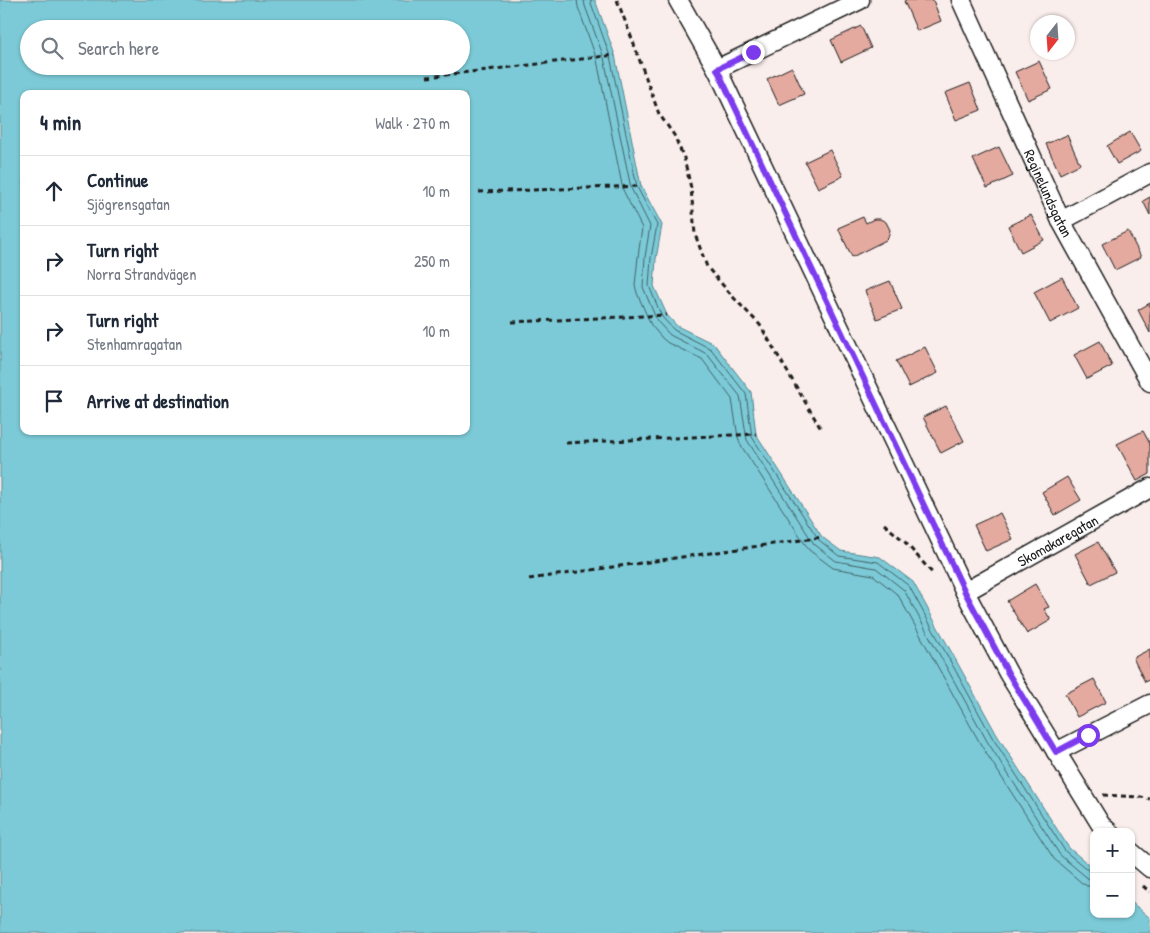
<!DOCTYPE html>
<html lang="en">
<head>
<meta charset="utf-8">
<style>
  body { margin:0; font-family:"Patrick Hand",sans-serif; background:#f2f2f3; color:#1f2937 }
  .controls { position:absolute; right:15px; bottom:15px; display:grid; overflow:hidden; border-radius:10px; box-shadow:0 1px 4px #0004 }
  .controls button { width:45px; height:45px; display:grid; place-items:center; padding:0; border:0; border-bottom:1px solid #e0e1e3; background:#fff; color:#1f2937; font:25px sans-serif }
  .compass { position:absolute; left:1030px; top:15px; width:45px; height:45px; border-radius:50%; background:#fff; box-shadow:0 1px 4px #0004; rotate:197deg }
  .stop { position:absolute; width:15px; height:15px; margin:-11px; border:4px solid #7c3aed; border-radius:50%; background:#fff }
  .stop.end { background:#7c3aed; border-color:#fff; box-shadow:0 1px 5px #0008 }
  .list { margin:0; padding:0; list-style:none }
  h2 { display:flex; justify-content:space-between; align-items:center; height:65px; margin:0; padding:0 20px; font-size:21px }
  h2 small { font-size:16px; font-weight:400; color:#747a83 }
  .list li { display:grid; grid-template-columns:32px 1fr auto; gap:15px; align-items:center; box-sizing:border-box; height:70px; padding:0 20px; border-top:1px solid #e0e1e3 }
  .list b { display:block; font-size:19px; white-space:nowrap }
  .list p { margin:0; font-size:16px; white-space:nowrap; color:#747a83 }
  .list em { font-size:16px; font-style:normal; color:#747a83 }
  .icon { flex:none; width:28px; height:28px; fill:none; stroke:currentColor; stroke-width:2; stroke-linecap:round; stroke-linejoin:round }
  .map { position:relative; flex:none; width:1150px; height:933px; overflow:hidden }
  .search { position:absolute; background:#fff; box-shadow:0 1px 4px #0004; left:20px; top:20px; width:450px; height:55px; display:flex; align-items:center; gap:12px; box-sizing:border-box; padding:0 18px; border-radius:28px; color:#747a83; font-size:19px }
  .panel { position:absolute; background:#fff; box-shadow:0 1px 4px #0004; left:20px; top:90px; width:450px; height:345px; border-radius:10px }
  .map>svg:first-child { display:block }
  .water { fill:#7bcad7; stroke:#55848c; fill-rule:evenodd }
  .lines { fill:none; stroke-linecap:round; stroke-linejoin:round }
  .shore { stroke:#426267; stroke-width:1 }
  .building { fill:#e4aaa0; stroke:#1c1c1c }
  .street-casing { stroke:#1c1c1c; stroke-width:21 }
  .path { stroke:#1c1c1c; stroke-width:3; stroke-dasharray:5 4; stroke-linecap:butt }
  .street { stroke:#fff; stroke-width:18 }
  .route { stroke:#7c3aed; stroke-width:6 }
  .labels { text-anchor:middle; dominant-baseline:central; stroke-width:4; stroke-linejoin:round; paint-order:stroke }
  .street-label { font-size:15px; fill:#1c1c1c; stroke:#fff }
</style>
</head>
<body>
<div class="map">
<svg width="1150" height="933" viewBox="0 0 1150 933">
  <rect width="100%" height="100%" fill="#faeeec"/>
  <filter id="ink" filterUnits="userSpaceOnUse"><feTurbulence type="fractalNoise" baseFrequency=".02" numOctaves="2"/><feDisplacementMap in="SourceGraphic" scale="10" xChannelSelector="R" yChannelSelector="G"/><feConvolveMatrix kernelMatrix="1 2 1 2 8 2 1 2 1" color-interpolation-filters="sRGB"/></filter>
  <g filter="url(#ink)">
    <path class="water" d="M 0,0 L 595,0 L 615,55 L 641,186 L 662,225 L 656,259 L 654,286 L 667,315 L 677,326 L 714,344 L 751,392 L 756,434 L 822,537 L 841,551 L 880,557 L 913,582 L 997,735 L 1069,848 L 1094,869 L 1094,914 L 1131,914 L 1131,902 L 1150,918 L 1150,933 L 0,933 ZM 29,29 L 461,29 L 461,66 L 29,66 ZM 24,94 L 466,94 L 466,431 L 24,431 Z"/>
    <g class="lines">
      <path class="shore" d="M 577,0 L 578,7 L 597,60 L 623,190 L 642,228 L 638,257 L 635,285 L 637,293 L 651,325 L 662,338 L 668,343 L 702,359 L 732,399 L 738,437 L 740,444 L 809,550 L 833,568 L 873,575 L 898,595 L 981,745 L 1054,859 L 1082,883 L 1087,886 L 1094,886
        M 584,0 L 585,6 L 604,58 L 631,188 L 650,226 L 645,257 L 643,287 L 657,321 L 670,335 L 707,354 L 740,396 L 747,440 L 814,544 L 836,561 L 876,568 L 904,590 L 987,741 L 1060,855 L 1085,876 L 1089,879 L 1094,879
        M 591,0 L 591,3 L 610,56 L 637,187 L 657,225 L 651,258 L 649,286 L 662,317 L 674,330 L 711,349 L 746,394 L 752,437 L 819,540 L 839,556 L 878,562 L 909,586 L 992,737 L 1065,851 L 1089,871 L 1094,873"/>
    </g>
    <path class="building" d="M 906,0 L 933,0 L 941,21 L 917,31 L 904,1 Z
      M 861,26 L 871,48 L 841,62 L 831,40 Z
      M 1039,61 L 1052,89 L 1028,100 L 1015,72 Z
      M 792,67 L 804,94 L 779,105 L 767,79 Z
      M 970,83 L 981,110 L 956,120 L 945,93 Z
      M 1130,132 L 1141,151 L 1117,164 L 1107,146 Z
      M 1067,135 L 1080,164 L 1060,174 L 1046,144 Z
      M 999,147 L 1013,176 L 987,188 L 973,159 Z
      M 830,150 L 843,176 L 818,188 L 805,162 Z
      M 1150,197 L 1150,215 L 1143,201 Z
      M 1031,215 L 1044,240 L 1021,252 L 1008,226 Z
      M 863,217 L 866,223 L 874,219 L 880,219 L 886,222 L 890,230 L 888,238 L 886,240 L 852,257 L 838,228 Z
      M 1128,231 L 1141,257 L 1115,270 L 1102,244 Z
      M 1062,277 L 1078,308 L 1050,323 L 1034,292 Z
      M 890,281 L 902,309 L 877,319 L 865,291 Z
      M 1150,303 L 1150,333 L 1138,310 Z
      M 1100,341 L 1112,366 L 1087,379 L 1074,355 Z
      M 925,347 L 938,373 L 909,387 L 896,361 Z
      M 946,406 L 964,441 L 941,453 L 923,417 Z
      M 1143,431 L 1150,444 L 1150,474 L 1137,481 L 1117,444 Z
      M 1067,477 L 1081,500 L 1055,515 L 1042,492 Z
      M 1000,513 L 1013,539 L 986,551 L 974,525 Z
      M 1098,542 L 1115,572 L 1091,584 L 1075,554 Z
      M 1035,584 L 1049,607 L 1044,609 L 1051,620 L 1027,634 L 1007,601 Z
      M 1150,649 L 1150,679 L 1145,682 L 1133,658 Z
      M 1094,679 L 1106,702 L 1077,717 L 1065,694 Z"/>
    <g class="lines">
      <defs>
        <g id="street">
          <path d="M 678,0 L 717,69 L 965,592 L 1008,673 L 1101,825 L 1109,832"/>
          <path id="s1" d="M 961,0 L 1061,221 L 1150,382"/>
          <path d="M 717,69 L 860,0"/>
          <path d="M 1061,221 L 1150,173"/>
          <path id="s2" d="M 965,592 L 1150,488"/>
          <path d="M 1056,752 L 1150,704"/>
          <path d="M 1131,852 L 1150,868"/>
        </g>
      </defs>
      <use href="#street" class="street-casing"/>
      <path class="path" d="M 617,0 L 632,39 L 659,114 L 674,135 L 684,158 L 691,188 L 695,234 L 707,267 L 734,298 L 760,325 L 821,429
        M 427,77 L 615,55
        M 479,192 L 641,186
        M 512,322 L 667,315
        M 566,443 L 756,434
        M 884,524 L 904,541 L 934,575
        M 529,579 L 822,537
        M 1103,795 L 1141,797 L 1150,799
        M 1143,886 L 1150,892"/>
      <use href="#street" class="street"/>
    </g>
  </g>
  <g class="lines" filter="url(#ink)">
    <path class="route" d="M 753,52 L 717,69 L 965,592 L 1008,673 L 1056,752 L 1088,735"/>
  </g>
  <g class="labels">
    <g class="street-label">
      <text stroke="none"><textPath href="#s1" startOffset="212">Reginelundsgatan</textPath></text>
      <text stroke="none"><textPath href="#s2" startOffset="106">Skomakaregatan</textPath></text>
    </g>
  </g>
</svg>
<div class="controls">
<button>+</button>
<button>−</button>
</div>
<svg class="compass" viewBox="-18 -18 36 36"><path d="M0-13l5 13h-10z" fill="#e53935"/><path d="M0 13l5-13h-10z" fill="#747a83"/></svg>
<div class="stop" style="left:1088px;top:735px"></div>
<div class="stop end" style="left:753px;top:52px"></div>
<div class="search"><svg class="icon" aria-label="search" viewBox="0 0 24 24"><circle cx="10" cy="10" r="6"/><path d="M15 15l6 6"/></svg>Search here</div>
<section class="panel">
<h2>4 min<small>Walk · 270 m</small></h2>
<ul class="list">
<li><svg class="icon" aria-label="ahead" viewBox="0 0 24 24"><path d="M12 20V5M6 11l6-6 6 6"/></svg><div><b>Continue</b><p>Sjögrensgatan</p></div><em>10 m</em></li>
<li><svg class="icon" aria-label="right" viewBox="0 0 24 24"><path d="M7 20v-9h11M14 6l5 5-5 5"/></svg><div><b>Turn right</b><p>Norra Strandvägen</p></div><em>250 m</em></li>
<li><svg class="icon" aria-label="right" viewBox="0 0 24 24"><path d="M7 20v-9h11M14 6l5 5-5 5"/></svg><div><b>Turn right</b><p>Stenhamragatan</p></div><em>10 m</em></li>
<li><svg class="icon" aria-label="arrive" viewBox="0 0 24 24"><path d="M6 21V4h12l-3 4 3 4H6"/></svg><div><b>Arrive at destination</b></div></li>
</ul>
</section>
</div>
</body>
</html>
